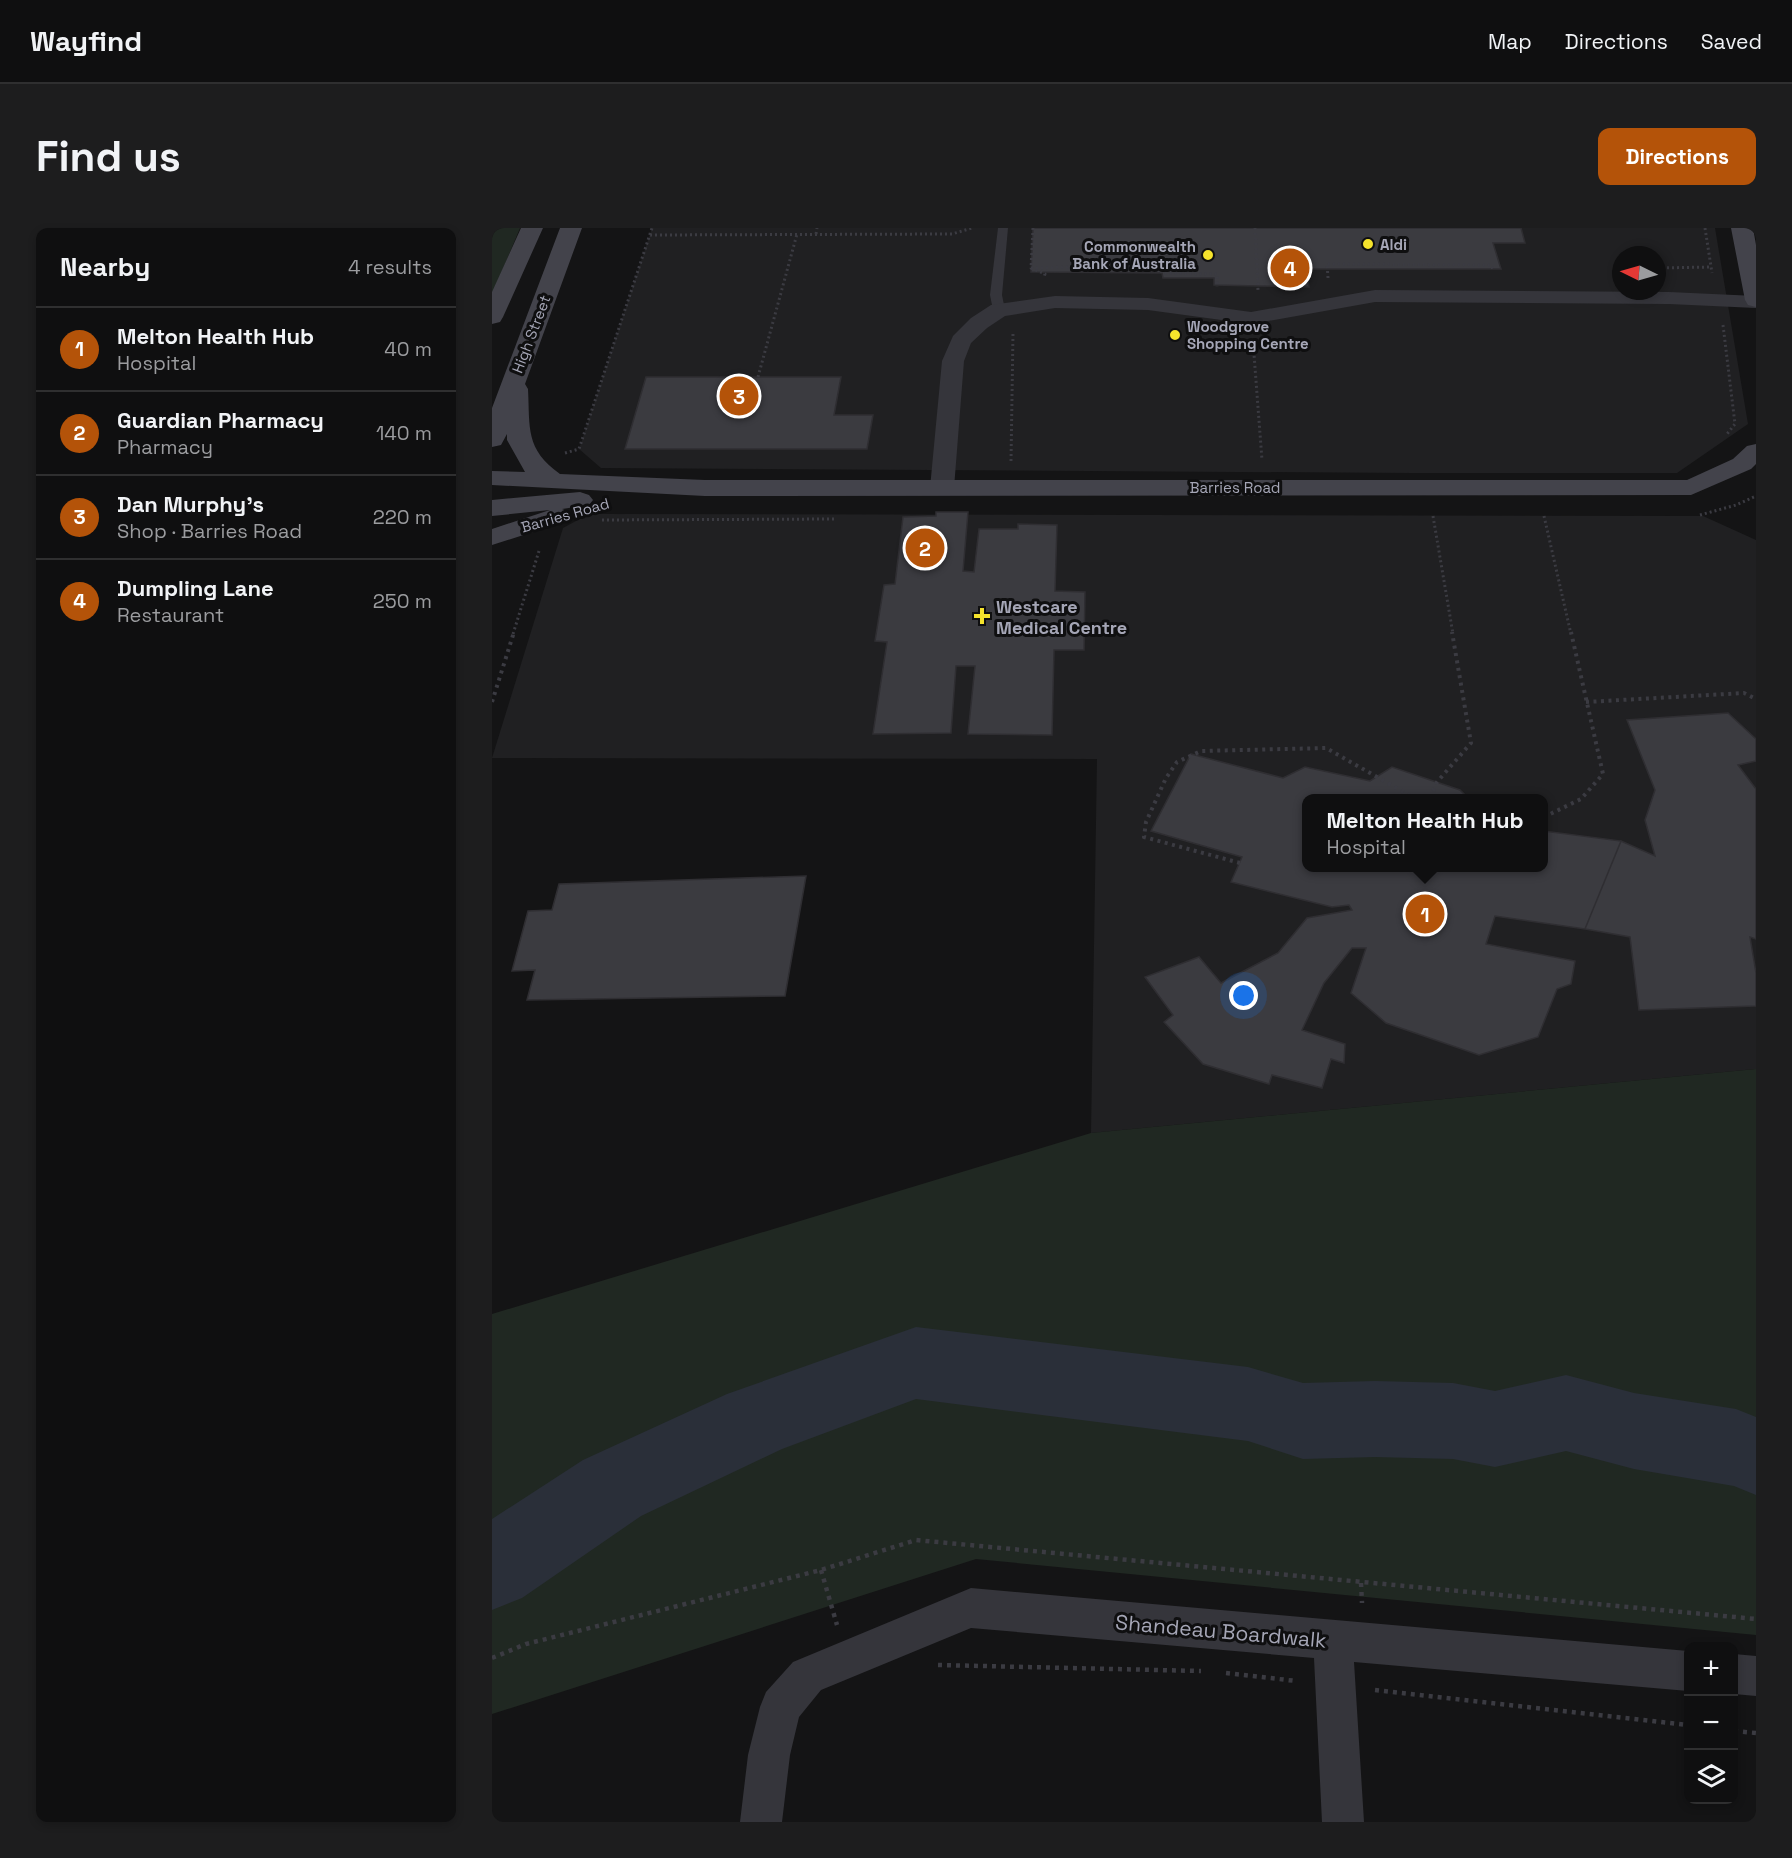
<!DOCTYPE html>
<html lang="en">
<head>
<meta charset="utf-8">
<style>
  body { margin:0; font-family:"Space Grotesk",sans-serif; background:#1d1d1e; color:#f1f3f6 }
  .controls { position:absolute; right:18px; bottom:18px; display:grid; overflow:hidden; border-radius:12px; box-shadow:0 3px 9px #0003 }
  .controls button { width:54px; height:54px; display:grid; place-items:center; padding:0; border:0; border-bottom:2px solid #2f2f30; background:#0f0f10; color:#f1f3f6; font:30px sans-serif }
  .compass { position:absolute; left:1120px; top:18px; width:54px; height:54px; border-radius:50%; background:#0f0f10; box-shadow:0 3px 9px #0003; rotate:275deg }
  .you { position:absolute; left:752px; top:768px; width:21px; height:21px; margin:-15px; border:4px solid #fff; border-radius:50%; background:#1a73e8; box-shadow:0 0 0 9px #1a73e833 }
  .badge { display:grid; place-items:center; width:39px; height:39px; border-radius:50%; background:#b45309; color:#fff; font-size:20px; font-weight:700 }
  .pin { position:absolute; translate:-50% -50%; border:3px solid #fff; box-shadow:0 2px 6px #0006 }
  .popup { position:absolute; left:810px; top:566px; width:246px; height:78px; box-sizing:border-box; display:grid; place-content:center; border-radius:12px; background:#0f0f10; filter:drop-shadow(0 2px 4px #0005); font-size:20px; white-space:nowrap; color:#9b9c9f }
  .popup b { font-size:22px; color:#f1f3f6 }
  .popup::after { content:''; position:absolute; left:50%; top:100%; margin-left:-12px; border:12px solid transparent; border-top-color:#0f0f10 }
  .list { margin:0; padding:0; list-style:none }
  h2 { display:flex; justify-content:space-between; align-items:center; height:78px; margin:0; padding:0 24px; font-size:26px }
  h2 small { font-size:20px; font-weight:400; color:#9b9c9f }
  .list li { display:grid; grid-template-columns:39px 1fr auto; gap:18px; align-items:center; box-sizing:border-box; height:84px; padding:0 24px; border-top:2px solid #2f2f30 }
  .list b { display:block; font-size:22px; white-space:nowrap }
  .list p { margin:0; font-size:20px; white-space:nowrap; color:#9b9c9f }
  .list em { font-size:20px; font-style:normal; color:#9b9c9f }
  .icon { flex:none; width:33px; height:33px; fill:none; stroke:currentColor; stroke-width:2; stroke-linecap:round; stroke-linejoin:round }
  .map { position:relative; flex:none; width:1264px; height:1594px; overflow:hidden; border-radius:12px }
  header { display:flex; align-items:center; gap:36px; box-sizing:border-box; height:84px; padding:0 30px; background:#0f0f10; border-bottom:2px solid #2f2f30 }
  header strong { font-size:28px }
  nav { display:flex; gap:33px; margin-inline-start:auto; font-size:21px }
  .intro { display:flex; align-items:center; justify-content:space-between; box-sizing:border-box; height:144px; padding:0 36px }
  h1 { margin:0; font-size:42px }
  .button { padding:15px 27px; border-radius:12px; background:#b45309; color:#fff; font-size:21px; font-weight:700 }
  main { display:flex; gap:36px; padding:0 36px }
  aside { flex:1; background:#0f0f10; border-radius:12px; box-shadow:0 3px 9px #0003 }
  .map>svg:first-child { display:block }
  .built { fill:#202022; fill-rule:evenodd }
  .green { fill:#202822 }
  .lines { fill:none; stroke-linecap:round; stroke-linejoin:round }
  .river { fill:#2a2f39; fill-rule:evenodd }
  .building { fill:#3b3b40; stroke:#2f2e32; stroke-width:1.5 }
  .path-far2 { stroke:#3b3b42; stroke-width:3; stroke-dasharray:2 3; stroke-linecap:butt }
  .path-far1 { stroke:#3b3b42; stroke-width:4; stroke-dasharray:3 4.5; stroke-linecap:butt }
  .path { stroke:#3b3b42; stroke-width:4.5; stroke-dasharray:4 5; stroke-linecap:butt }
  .lane { fill:#35353b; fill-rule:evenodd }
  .street { fill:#35353b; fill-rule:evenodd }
  .secondary { fill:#43434b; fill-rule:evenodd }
  .poi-dot { fill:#f5e32c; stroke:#0f0f10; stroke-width:2 }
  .labels { text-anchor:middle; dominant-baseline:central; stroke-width:6; stroke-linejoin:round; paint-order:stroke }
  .far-poi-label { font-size:15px; font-weight:bold; fill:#a5a6b6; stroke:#0f0f10; text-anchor:start }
  .far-street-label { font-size:15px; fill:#a5a6b6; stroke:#0f0f10 }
  .poi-label { font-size:18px; font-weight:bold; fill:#a5a6b6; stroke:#0f0f10; text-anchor:start }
  .near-street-label { font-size:21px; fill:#a5a6b6; stroke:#0f0f10 }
</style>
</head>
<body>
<header>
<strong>Wayfind</strong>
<nav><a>Map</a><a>Directions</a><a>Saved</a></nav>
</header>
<div class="intro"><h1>Find us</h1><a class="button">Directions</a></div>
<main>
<aside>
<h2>Nearby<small>4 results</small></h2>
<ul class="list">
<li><span class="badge">1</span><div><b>Melton Health Hub</b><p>Hospital</p></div><em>40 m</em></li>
<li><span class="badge">2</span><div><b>Guardian Pharmacy</b><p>Pharmacy</p></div><em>140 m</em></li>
<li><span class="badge">3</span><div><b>Dan Murphy's</b><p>Shop · Barries Road</p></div><em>220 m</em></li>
<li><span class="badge">4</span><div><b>Dumpling Lane</b><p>Restaurant</p></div><em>250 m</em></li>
</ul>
</aside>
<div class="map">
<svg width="1264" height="1594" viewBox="0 0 1264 1594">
  <rect width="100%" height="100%" fill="#141415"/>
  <path class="built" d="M 160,0 L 1223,0 L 1256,196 L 1185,245 L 922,245 L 109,240 L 87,221 ZM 1129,27 L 1165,27 L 1165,63 L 1129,63 Z
    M 97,286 L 1211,288 L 1264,312 L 1264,841 L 599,905 L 605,531 L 0,530 L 71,300 ZM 814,570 L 1052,570 L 1052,640 L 814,640 Z"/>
  <path class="green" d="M 0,0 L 28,0 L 0,67 Z
    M 1264,841 L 1264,1407 L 484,1331 L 0,1486 L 0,1086 L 599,905 Z"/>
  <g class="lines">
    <path class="river" d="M 424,1099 L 756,1139 L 811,1155 L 883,1153 L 961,1155 L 1003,1163 L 1074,1147 L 1142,1165 L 1244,1181 L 1264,1189 L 1264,1267 L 1242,1258 L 1142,1241 L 1074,1223 L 1003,1239 L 961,1231 L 883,1229 L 811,1231 L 756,1213 L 424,1171 L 290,1221 L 149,1288 L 30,1370 L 0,1382 L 0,1291 L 91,1232 L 235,1166 Z"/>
  </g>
  <path class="building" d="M 541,0 L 1029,0 L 1033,15 L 1001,15 L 1009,41 L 814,41 L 817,59 L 767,58 L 722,57 L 722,50 L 671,50 L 670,45 L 539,44 Z
    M 154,149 L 349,149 L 342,187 L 381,187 L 375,221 L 133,221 Z
    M 444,284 L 476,284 L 471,343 L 482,344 L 487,301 L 526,301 L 526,296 L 565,297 L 563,363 L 593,364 L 592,422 L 562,422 L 560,507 L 476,506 L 483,438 L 464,438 L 459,505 L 381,506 L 395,414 L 383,413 L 392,357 L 403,356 L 411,289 L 444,288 Z
    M 1236,485 L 1264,511 L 1264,533 L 1246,537 L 1264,561 L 1264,711 L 1258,709 L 1264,745 L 1264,778 L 1147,782 L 1138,709 L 1093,701 L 1129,613 L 1163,628 L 1153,592 L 1163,562 L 1135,492 Z
    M 699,526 L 791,550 L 813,539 L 878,553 L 900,539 L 968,562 L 976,570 L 814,570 L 814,640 L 1052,640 L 1052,603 L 1129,613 L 1093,701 L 1003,688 L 994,716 L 1083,733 L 1079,756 L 1065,761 L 1046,809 L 987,827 L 894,795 L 859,765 L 874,720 L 860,720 L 832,755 L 810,802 L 853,816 L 852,835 L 839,831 L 830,860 L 780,847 L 777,856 L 711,836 L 672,794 L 681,787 L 653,749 L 707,729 L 729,755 L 786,725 L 815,690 L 860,682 L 857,677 L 840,679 L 739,654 L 750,629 L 659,603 Z
    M 314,648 L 293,768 L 35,772 L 43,742 L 20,743 L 36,683 L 60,682 L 67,656 Z"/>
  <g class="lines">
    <path class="path-far2" d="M 541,0 L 539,40 L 553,46 L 552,49
      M 763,0 L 766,62
      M 1213,0 L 1220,45
      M 324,6 L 325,0
      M 158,7 L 460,6 L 480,0
      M 539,40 L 668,37 L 670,45 L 725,46 L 725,59
      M 1165,40 L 1219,39
      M 836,50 L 835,36 L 999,37 L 1002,43
      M 1231,97 L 1243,196 L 1235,206
      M 761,113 L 770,232
      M 266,149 L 305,6
      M 73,225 L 87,221 L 160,0
      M 519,233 L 521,105
      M 1208,287 L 1244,277 L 1264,268
      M 941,288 L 961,406
      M 1052,288 L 1079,406
      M 110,292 L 343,291
      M 21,406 L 47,323"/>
    <path class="path-far1" d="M 0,474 L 22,404
      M 1094,474 L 1252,465 L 1264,471
      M 938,570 L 945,554 L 979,515 L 960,404
      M 1052,589 L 1089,571 L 1111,546 L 1079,404
      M 748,635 L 652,609 L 654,594 L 674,550 L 685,534 L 709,523 L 834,520 L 922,570"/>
    <path class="path" d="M 329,1342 L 345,1397
      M 869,1355 L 870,1375
      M 0,1430 L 34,1416 L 329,1342 L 424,1312 L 1264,1391
      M 446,1437 L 709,1443
      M 734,1445 L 804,1453
      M 883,1462 L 1196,1497
      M 1242,1503 L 1264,1505"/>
    <path class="lane" d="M 506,0 L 516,0 L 510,67 L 513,82 L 507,85 L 501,82 L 498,67 Z"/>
    <path class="street" d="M 883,62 L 1177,64 L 1264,68 L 1264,80 L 1177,76 L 883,74 L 759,96 L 656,82 L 563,80 L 513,88 L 495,100 L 479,115 L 472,133 L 462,260 L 458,265 L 450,267 L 442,265 L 438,260 L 450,133 L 461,108 L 479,90 L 499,77 L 563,68 L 656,70 L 759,84 Z
      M 479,1360 L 1196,1423 L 1196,1463 L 862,1434 L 872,1594 L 830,1594 L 822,1430 L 479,1400 L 329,1462 L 307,1489 L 298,1527 L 290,1594 L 248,1594 L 256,1527 L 268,1479 L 274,1464 L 301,1434 Z
      M 1242,1426 L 1264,1428 L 1264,1468 L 1242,1466 Z"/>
    <path class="secondary" d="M 29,0 L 51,0 L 11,89 L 8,94 L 0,96 L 0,64 Z
      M 68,0 L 90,0 L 33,156 L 36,161 C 38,200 33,221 68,246 L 213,252 L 1195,252 L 1241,231 L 1255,218 L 1264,216 L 1264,236 L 1259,241 L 1199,267 L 213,268 L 0,257 L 0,243 L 33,244 L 15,212 L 15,206 L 9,217 L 0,219 L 0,180 Z
      M 1239,0 L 1261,0 L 1264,17 L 1264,79 L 1256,77 L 1253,72 Z
      M 88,264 L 97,267 L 101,272 L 97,277 L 70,281 L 75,283 L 79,288 L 75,293 L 0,317 L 0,301 L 58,282 L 0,288 L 0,272 Z"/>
  </g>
  <g class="poi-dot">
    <circle cx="876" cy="16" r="6"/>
    <circle cx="716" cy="27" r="6"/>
    <circle cx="683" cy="107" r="6"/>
    <path d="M487 379h6v6h6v6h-6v6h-6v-6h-6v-6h6z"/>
  </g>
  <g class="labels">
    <g class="far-poi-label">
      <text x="888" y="16">Aldi</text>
      <text x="704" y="18" text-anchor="end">Commonwealth<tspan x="704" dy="17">Bank of Australia</tspan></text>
      <text x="695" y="98">Woodgrove<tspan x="695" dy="17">Shopping Centre</tspan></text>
    </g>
    <g class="far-street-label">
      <text transform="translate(39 106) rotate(-69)">High Street</text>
      <text x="743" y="259">Barries Road</text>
      <text transform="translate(73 287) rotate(-16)">Barries Road</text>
    </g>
    <g class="poi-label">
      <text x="504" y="378">Westcare<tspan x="504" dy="21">Medical Centre</tspan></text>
    </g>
    <g class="near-street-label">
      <text transform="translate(729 1403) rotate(5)">Shandeau Boardwalk</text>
    </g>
  </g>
</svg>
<div class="controls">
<button>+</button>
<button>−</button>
<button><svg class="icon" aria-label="layers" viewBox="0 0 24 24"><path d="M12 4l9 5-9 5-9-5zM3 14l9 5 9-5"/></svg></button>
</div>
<svg class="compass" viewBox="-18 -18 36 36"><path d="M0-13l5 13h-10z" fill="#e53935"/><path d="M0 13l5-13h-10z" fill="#9b9c9f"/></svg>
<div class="you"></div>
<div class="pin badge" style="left:933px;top:686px">1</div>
<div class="popup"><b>Melton Health Hub</b>Hospital</div>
<div class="pin badge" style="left:433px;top:320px">2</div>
<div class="pin badge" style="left:247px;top:168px">3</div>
<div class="pin badge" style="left:798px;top:40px">4</div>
</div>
</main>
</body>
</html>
